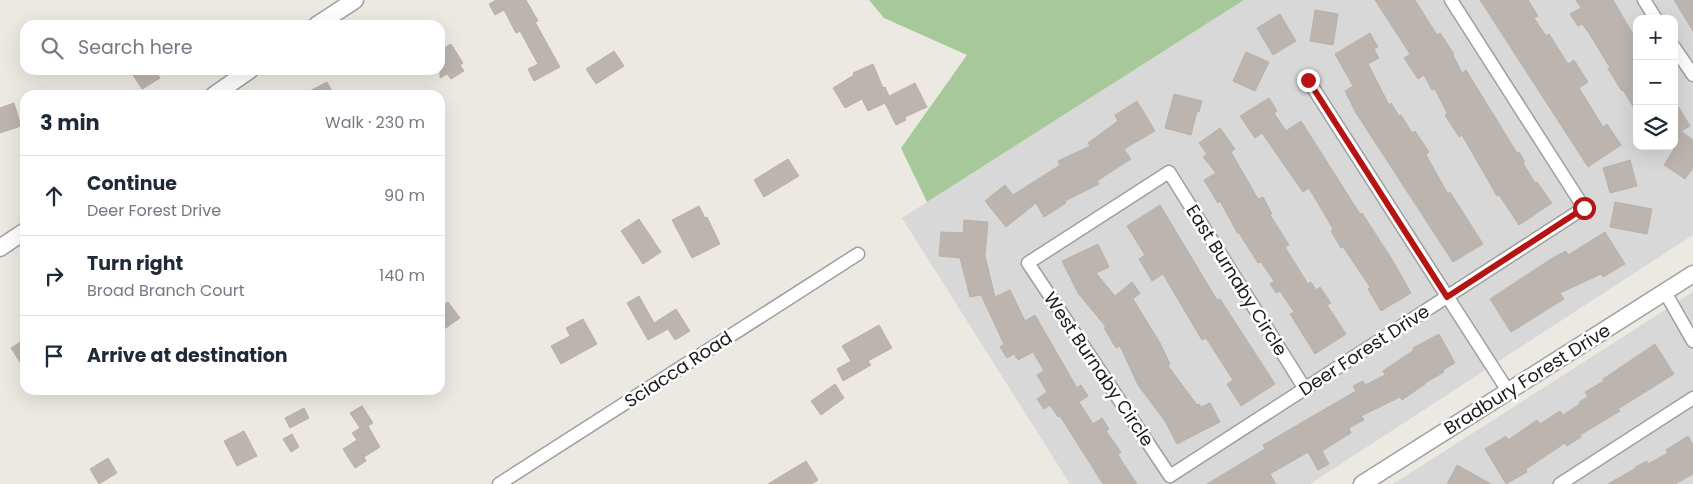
<!DOCTYPE html>
<html lang="en">
<head>
<meta charset="utf-8">
<style>
  body { margin:0; font-family:Poppins,sans-serif; background:#f6f6f7; color:#1f2937 }
  .controls { position:absolute; right:15px; top:15px; display:grid; overflow:hidden; border-radius:10px; box-shadow:0 5px 20px #0002 }
  .controls button { width:45px; height:45px; display:grid; place-items:center; padding:0; border:0; border-bottom:1px solid #e0e1e3; background:#fff; color:#1f2937; font:25px sans-serif }
  .stop { position:absolute; width:15px; height:15px; margin:-11px; border:4px solid #b51412; border-radius:50%; background:#fff }
  .stop.end { background:#b51412; border-color:#fff; box-shadow:0 1px 5px #0008 }
  .list { margin:0; padding:0; list-style:none }
  h2 { display:flex; justify-content:space-between; align-items:center; height:65px; margin:0; padding:0 20px; font-size:21px }
  h2 small { font-size:16px; font-weight:400; color:#747a83 }
  .list li { display:grid; grid-template-columns:32px 1fr auto; gap:15px; align-items:center; box-sizing:border-box; height:80px; padding:0 20px; border-top:1px solid #e0e1e3 }
  .list b { display:block; font-size:19px; white-space:nowrap }
  .list p { margin:0; font-size:16px; white-space:nowrap; color:#747a83 }
  .list em { font-size:16px; font-style:normal; color:#747a83 }
  .icon { flex:none; width:28px; height:28px; fill:none; stroke:currentColor; stroke-width:2; stroke-linecap:round; stroke-linejoin:round }
  .map { position:relative; flex:none; width:1693px; height:484px; overflow:hidden }
  .search { position:absolute; background:#fff; box-shadow:0 5px 20px #0002; left:20px; top:20px; width:425px; height:55px; display:flex; align-items:center; gap:12px; box-sizing:border-box; padding:0 18px; border-radius:15px; color:#747a83; font-size:19px }
  .panel { position:absolute; background:#fff; box-shadow:0 5px 20px #0002; left:20px; top:90px; width:425px; height:305px; border-radius:15px }
  .map>svg:first-child { display:block }
  .residential { fill:#d9d8d8; fill-rule:evenodd }
  .forest { fill:#a7c89a }
  .building { fill:#bcb4af; stroke:#bcb0a5 }
  .lines { fill:none; stroke-linecap:round; stroke-linejoin:round }
  .minor-casing { stroke:#9f9f9f; stroke-width:15 }
  .tertiary-casing { stroke:#9f9f9f; stroke-width:19 }
  .minor { stroke:#fff; stroke-width:12 }
  .tertiary { stroke:#fff; stroke-width:16 }
  .route { stroke:#b51412; stroke-width:6 }
  .labels { text-anchor:middle; dominant-baseline:central; stroke-width:5; stroke-linejoin:round; paint-order:stroke }
  .street-label { font-size:18px; fill:#1b1b1b; stroke:#fff }
</style>
</head>
<body>
<div class="map">
<svg width="1693" height="484" viewBox="0 0 1693 484">
  <rect width="100%" height="100%" fill="#ece9e2"/>
  <path class="residential" d="M 1244,0 L 1693,0 L 1693,235 L 1310,484 L 1070,484 L 902,218 ZM 1637,19 L 1674,19 L 1674,146 L 1637,146 Z
    M 1693,292 L 1693,484 L 1393,484 Z"/>
  <path class="forest" d="M 869,0 L 1244,0 L 927,202 L 901,148 L 967,55 L 884,18 Z"/>
  <path class="building" d="M 496,0 L 526,0 L 538,21 L 535,22 L 560,67 L 534,81 L 528,69 L 538,64 L 520,31 L 516,33 L 504,10 L 495,15 L 489,4 Z
    M 1375,0 L 1415,0 L 1437,35 L 1440,33 L 1454,54 L 1453,55 L 1462,73 L 1466,70 L 1517,153 L 1519,152 L 1525,162 L 1523,163 L 1535,183 L 1537,182 L 1552,203 L 1519,225 L 1499,195 L 1497,196 L 1462,135 L 1459,137 L 1445,115 L 1447,113 L 1435,89 L 1432,90 L 1424,75 L 1418,79 L 1404,58 L 1410,54 Z
    M 1480,0 L 1528,0 L 1538,16 L 1534,18 L 1546,36 L 1549,34 L 1568,64 L 1574,60 L 1588,82 L 1579,88 L 1603,127 L 1607,124 L 1621,145 L 1588,167 Z
    M 1576,0 L 1613,0 L 1637,41 L 1637,113 L 1623,90 L 1622,91 L 1608,69 L 1610,68 L 1589,33 L 1582,24 L 1578,26 L 1570,14 L 1581,8 Z
    M 1674,0 L 1693,0 L 1693,31 Z
    M 1315,10 L 1338,14 L 1333,45 L 1310,41 Z
    M 1280,14 L 1296,41 L 1273,55 L 1257,28 Z
    M 1370,33 L 1378,47 L 1374,49 L 1379,58 L 1368,64 L 1389,105 L 1391,103 L 1399,116 L 1401,115 L 1412,133 L 1415,131 L 1429,152 L 1426,155 L 1448,194 L 1450,192 L 1483,244 L 1453,262 L 1356,113 L 1345,91 L 1353,86 L 1335,54 Z
    M 451,44 L 463,63 L 460,65 L 464,71 L 451,79 L 447,74 L 440,78 L 440,50 Z
    M 614,51 L 624,66 L 596,84 L 586,69 Z
    M 1246,52 L 1269,62 L 1255,91 L 1233,81 Z
    M 873,64 L 883,88 L 885,87 L 889,96 L 915,83 L 927,107 L 905,117 L 906,120 L 896,125 L 885,103 L 868,111 L 862,99 L 845,108 L 833,88 L 854,75 L 853,73 Z
    M 130,70 L 155,70 L 160,78 L 142,89 Z
    M 327,82 L 334,95 L 302,95 Z
    M 1174,94 L 1202,101 L 1199,112 L 1197,111 L 1191,135 L 1165,128 Z
    M 1269,98 L 1277,111 L 1274,113 L 1286,131 L 1301,121 L 1360,214 L 1362,213 L 1393,261 L 1411,293 L 1381,311 L 1368,289 L 1370,287 L 1343,247 L 1341,248 L 1331,231 L 1333,229 L 1309,188 L 1303,192 L 1262,133 L 1255,138 L 1240,116 Z
    M 1674,100 L 1690,126 L 1681,131 L 1693,140 L 1693,168 L 1685,179 L 1664,165 L 1674,149 Z
    M 1137,101 L 1155,131 L 1124,149 L 1131,159 L 1097,181 L 1099,184 L 1065,201 L 1066,203 L 1044,217 L 1036,203 L 1006,227 L 985,201 L 1005,185 L 1013,195 L 1060,165 L 1058,161 L 1090,146 L 1088,143 L 1118,121 L 1115,115 Z
    M 14,103 L 21,126 L 0,133 L 0,108 Z
    M 1220,128 L 1235,149 L 1231,152 L 1258,199 L 1263,197 L 1272,214 L 1270,215 L 1289,245 L 1285,247 L 1308,284 L 1311,282 L 1316,290 L 1320,287 L 1331,303 L 1327,305 L 1346,334 L 1315,354 L 1290,314 L 1294,312 L 1280,291 L 1276,293 L 1270,284 L 1274,281 L 1261,262 L 1258,263 L 1239,233 L 1238,234 L 1220,201 L 1218,203 L 1204,180 L 1216,173 L 1203,157 L 1207,154 L 1199,143 Z
    M 788,159 L 799,176 L 764,197 L 754,180 Z
    M 1630,160 L 1637,186 L 1610,193 L 1603,168 Z
    M 1615,202 L 1652,209 L 1647,234 L 1610,227 Z
    M 1160,205 L 1217,300 L 1220,299 L 1275,384 L 1241,406 L 1227,384 L 1233,380 L 1206,338 L 1202,340 L 1163,274 L 1152,281 L 1139,259 L 1145,255 L 1127,226 Z
    M 699,206 L 705,218 L 707,217 L 720,244 L 692,258 L 672,220 Z
    M 639,219 L 661,252 L 643,264 L 621,231 Z
    M 964,220 L 988,222 L 985,256 L 995,297 L 1010,290 L 1025,321 L 1035,315 L 1077,388 L 1081,385 L 1088,396 L 1079,402 L 1093,424 L 1102,418 L 1109,429 L 1106,431 L 1121,452 L 1118,454 L 1121,460 L 1137,484 L 1103,484 L 1060,416 L 1058,417 L 1050,405 L 1044,409 L 1037,399 L 1047,392 L 1037,375 L 1044,371 L 1033,352 L 1018,360 L 1014,354 L 1007,358 L 1000,347 L 1004,344 L 981,295 L 970,297 L 960,258 L 939,256 L 941,232 L 963,233 Z
    M 1605,232 L 1625,264 L 1603,277 L 1601,274 L 1560,293 L 1564,299 L 1511,332 L 1490,299 L 1554,257 L 1566,251 L 1568,255 Z
    M 1098,244 L 1109,267 L 1096,273 L 1115,296 L 1132,282 L 1140,293 L 1133,299 L 1160,343 L 1170,364 L 1168,366 L 1197,405 L 1199,404 L 1201,407 L 1210,403 L 1220,422 L 1177,444 L 1165,421 L 1138,385 L 1120,346 L 1116,348 L 1104,328 L 1106,327 L 1078,293 L 1062,261 Z
    M 639,296 L 654,323 L 676,309 L 690,331 L 675,340 L 668,329 L 648,340 L 627,303 Z
    M 448,302 L 460,318 L 440,332 L 440,308 Z
    M 583,319 L 597,344 L 561,364 L 551,346 L 570,336 L 566,328 Z
    M 879,325 L 892,348 L 868,361 L 871,365 L 843,381 L 837,369 L 851,361 L 842,346 Z
    M 1439,334 L 1455,363 L 1443,370 L 1444,372 L 1425,383 L 1425,384 L 1402,400 L 1400,397 L 1361,416 L 1364,420 L 1349,428 L 1351,433 L 1322,451 L 1329,464 L 1318,470 L 1308,452 L 1270,474 L 1276,484 L 1207,484 L 1265,449 L 1263,445 L 1356,391 L 1353,386 L 1363,381 L 1365,385 L 1385,375 L 1383,371 L 1414,350 L 1413,348 Z
    M 25,339 L 25,370 L 11,348 Z
    M 1655,344 L 1674,374 L 1618,409 L 1620,411 L 1580,435 L 1581,437 L 1567,446 L 1565,443 L 1526,469 L 1527,472 L 1506,484 L 1485,449 L 1506,436 L 1508,440 L 1537,420 L 1540,424 L 1560,411 L 1563,415 L 1580,404 L 1579,402 L 1588,397 L 1585,392 L 1604,381 L 1603,379 Z
    M 835,384 L 844,398 L 821,415 L 811,401 Z
    M 362,406 L 373,423 L 368,426 L 380,447 L 364,457 L 366,461 L 355,468 L 343,449 L 357,440 L 352,433 L 360,428 L 350,413 Z
    M 304,408 L 309,418 L 290,428 L 285,418 Z
    M 244,431 L 257,456 L 237,466 L 224,441 Z
    M 292,434 L 299,447 L 291,452 L 283,439 Z
    M 1688,436 L 1693,445 L 1693,474 L 1675,484 L 1608,484 L 1636,468 L 1635,467 L 1647,461 L 1648,464 L 1668,453 L 1666,450 Z
    M 108,458 L 117,473 L 99,484 L 90,469 Z
    M 806,461 L 818,480 L 811,484 L 768,484 Z
    M 1457,465 L 1491,484 L 1447,484 Z"/>
  <g class="lines">
    <defs>
      <path id="minor" d="M 1644,0 L 1656,19
        M 1674,47 L 1693,75
        M 1308,80 L 1508,391
        M 1665,292 L 1693,341
        M 1305,389 L 1169,172 L 1028,263 L 1170,476 C 1308,387 1446,297 1584,208 L 1451,0
        M 499,484 L 858,254
        M 1560,484 L 1693,398"/>
      <path id="tertiary" d="M 317,25 L 355,0
        M 214,95 L 250,70
        M 0,248 L 25,231
        M 1362,484 L 1693,274"/>
    </defs>
    <use href="#minor" class="minor-casing"/>
    <use href="#tertiary" class="tertiary-casing"/>
    <use href="#minor" class="minor"/>
    <use href="#tertiary" class="tertiary"/>
  </g>
  <g class="lines">
    <path class="route" d="M 1308,80 L 1447,297 L 1584,208"/>
  </g>
  <g class="labels">
    <g class="street-label">
      <text transform="translate(1237 280) rotate(58)">East Burnaby Circle</text>
      <text transform="translate(1364 350) rotate(-33)">Deer Forest Drive</text>
      <text transform="translate(678 369) rotate(-33)">Sciacca Road</text>
      <text transform="translate(1099 369) rotate(56)">West Burnaby Circle</text>
      <text transform="translate(1527 379) rotate(-32)">Bradbury Forest Drive</text>
    </g>
  </g>
</svg>
<div class="controls">
<button>+</button>
<button>−</button>
<button><svg class="icon" aria-label="layers" viewBox="0 0 24 24"><path d="M12 4l9 5-9 5-9-5zM3 14l9 5 9-5"/></svg></button>
</div>
<div class="stop" style="left:1584px;top:208px"></div>
<div class="stop end" style="left:1308px;top:80px"></div>
<div class="search"><svg class="icon" aria-label="search" viewBox="0 0 24 24"><circle cx="10" cy="10" r="6"/><path d="M15 15l6 6"/></svg>Search here</div>
<section class="panel">
<h2>3 min<small>Walk · 230 m</small></h2>
<ul class="list">
<li><svg class="icon" aria-label="ahead" viewBox="0 0 24 24"><path d="M12 20V5M6 11l6-6 6 6"/></svg><div><b>Continue</b><p>Deer Forest Drive</p></div><em>90 m</em></li>
<li><svg class="icon" aria-label="right" viewBox="0 0 24 24"><path d="M7 20v-9h11M14 6l5 5-5 5"/></svg><div><b>Turn right</b><p>Broad Branch Court</p></div><em>140 m</em></li>
<li><svg class="icon" aria-label="arrive" viewBox="0 0 24 24"><path d="M6 21V4h12l-3 4 3 4H6"/></svg><div><b>Arrive at destination</b></div></li>
</ul>
</section>
</div>
</body>
</html>
